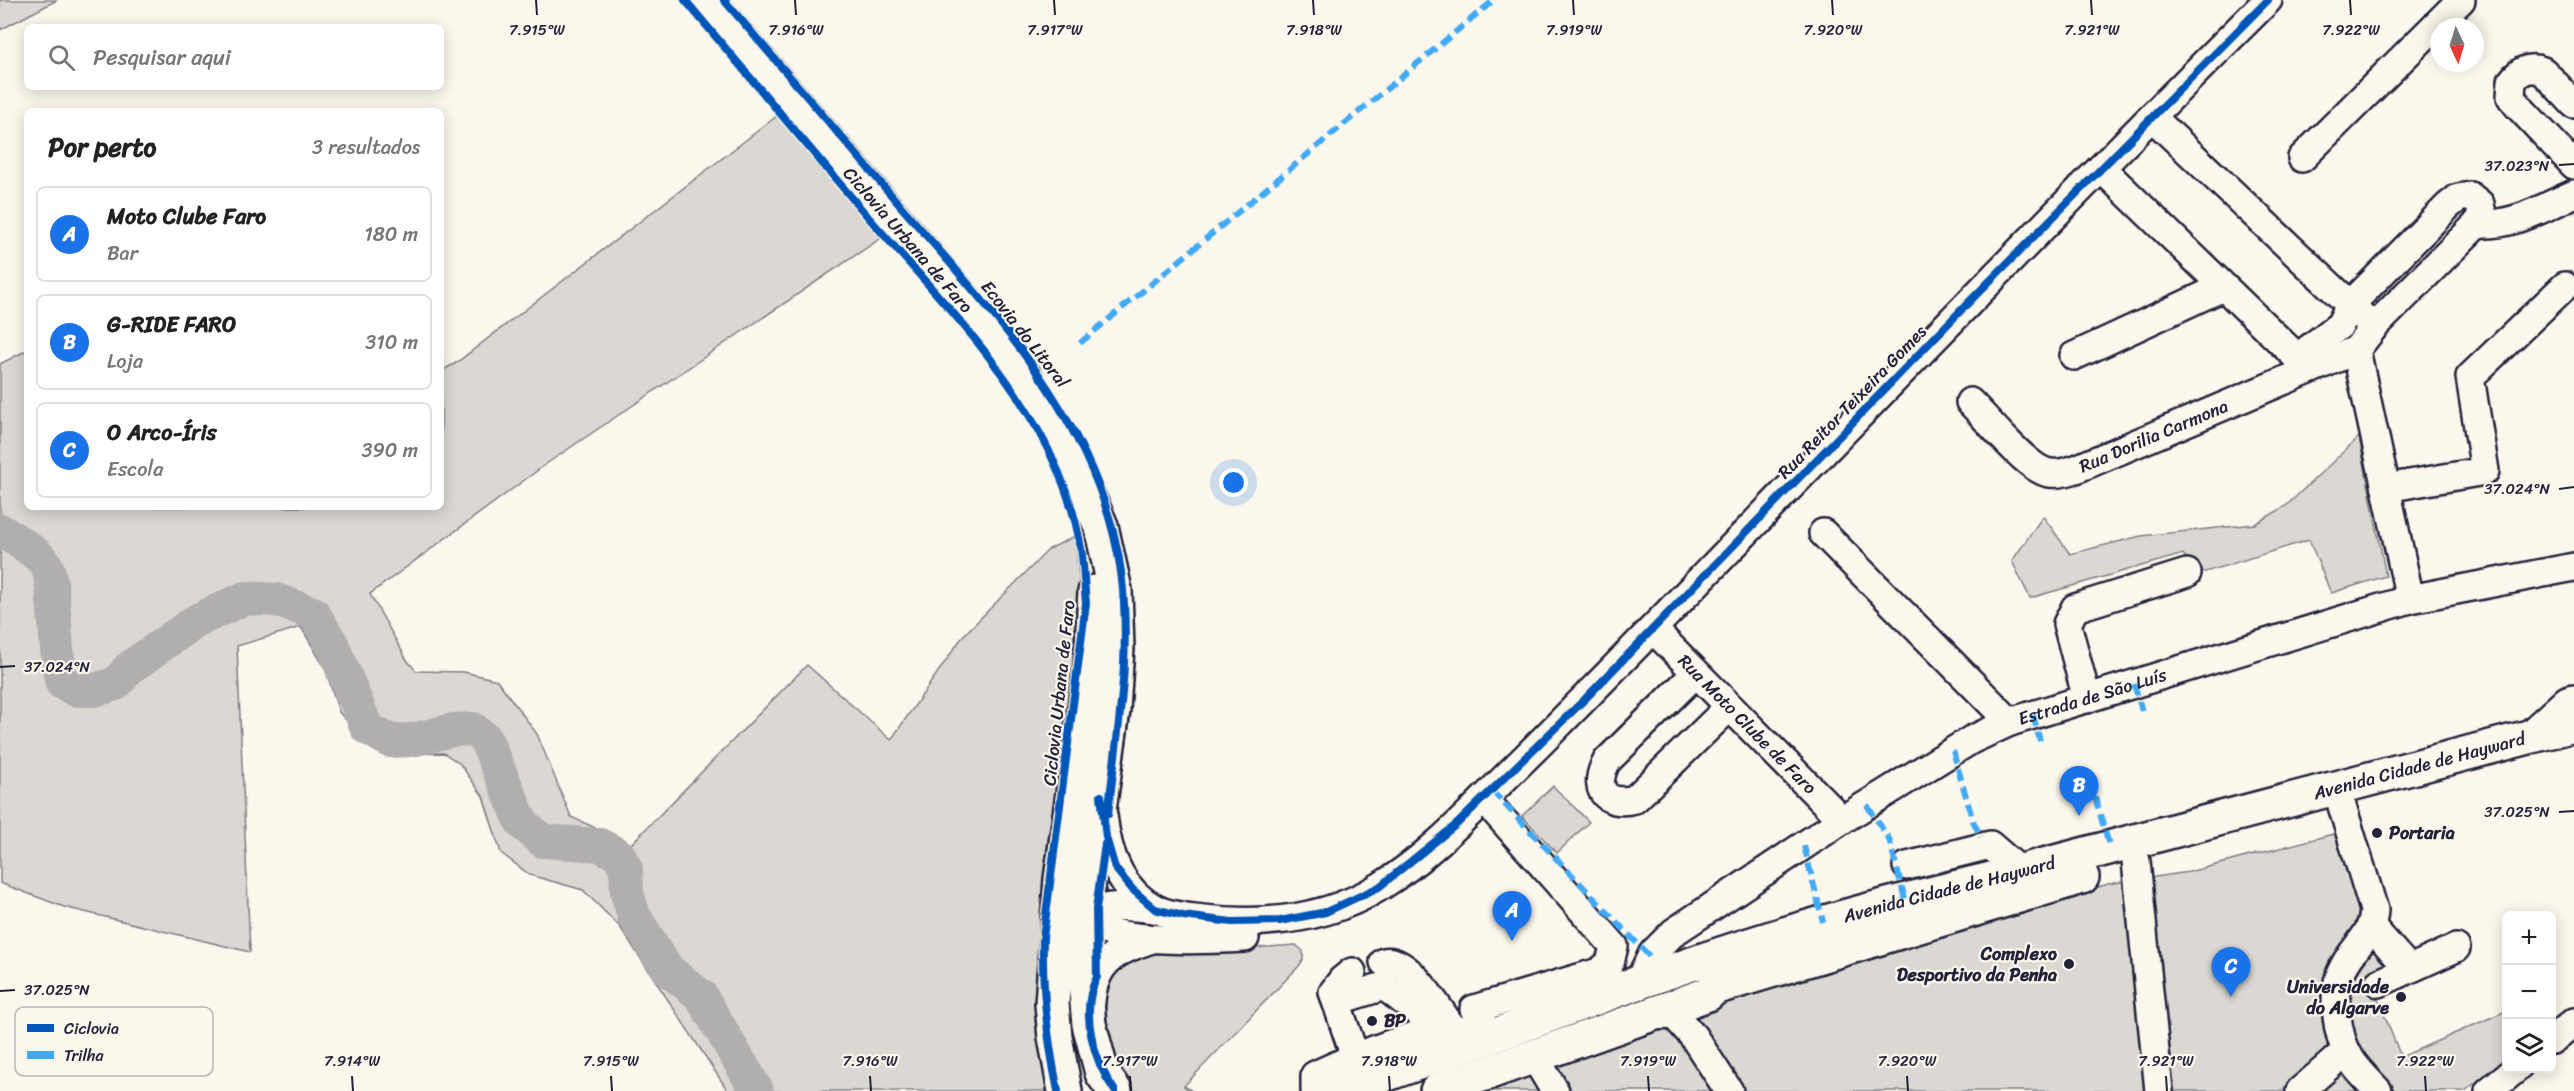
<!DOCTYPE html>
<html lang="pt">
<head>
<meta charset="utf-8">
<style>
  body { margin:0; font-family:Sriracha,sans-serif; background:#f2f2f2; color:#222 }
  .controls { position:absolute; right:18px; bottom:18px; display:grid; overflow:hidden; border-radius:9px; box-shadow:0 3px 15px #0003 }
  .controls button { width:54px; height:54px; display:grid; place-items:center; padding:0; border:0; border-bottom:2px solid #e0e0e0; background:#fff; color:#222; font:30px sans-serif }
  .compass { position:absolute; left:2430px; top:18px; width:54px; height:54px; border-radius:50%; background:#fff; box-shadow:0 3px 15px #0003; rotate:176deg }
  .you { position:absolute; left:1234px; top:483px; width:21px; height:21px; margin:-15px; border:4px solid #fff; border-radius:50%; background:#1a73e8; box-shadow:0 0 0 9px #1a73e833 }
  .badge { display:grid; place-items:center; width:39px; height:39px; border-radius:50%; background:#1a73e8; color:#fff; font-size:20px; font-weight:700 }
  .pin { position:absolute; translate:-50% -50px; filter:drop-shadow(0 2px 3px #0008) }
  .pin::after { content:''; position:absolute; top:32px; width:21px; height:18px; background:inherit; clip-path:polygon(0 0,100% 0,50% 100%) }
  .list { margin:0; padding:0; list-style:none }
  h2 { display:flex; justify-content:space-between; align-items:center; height:78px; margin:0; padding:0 24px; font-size:26px }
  h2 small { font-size:20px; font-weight:400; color:#767676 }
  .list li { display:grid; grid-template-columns:39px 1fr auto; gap:18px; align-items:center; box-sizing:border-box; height:96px; margin:0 12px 12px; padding:0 12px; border:2px solid #e0e0e0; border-radius:9px }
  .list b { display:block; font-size:22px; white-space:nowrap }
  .list p { margin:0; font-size:20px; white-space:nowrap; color:#767676 }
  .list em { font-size:20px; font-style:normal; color:#767676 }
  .icon { flex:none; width:33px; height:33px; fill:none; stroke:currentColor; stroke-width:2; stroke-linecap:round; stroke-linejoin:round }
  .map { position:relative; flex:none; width:2574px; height:1091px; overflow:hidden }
  .search { position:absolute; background:#fff; box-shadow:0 3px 15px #0003; left:24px; top:24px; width:420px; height:66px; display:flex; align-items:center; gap:15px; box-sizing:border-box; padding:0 21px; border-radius:9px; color:#767676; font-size:22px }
  .panel { position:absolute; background:#fff; box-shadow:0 3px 15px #0003; left:24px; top:108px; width:420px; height:402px; border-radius:9px }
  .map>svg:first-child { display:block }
  .green { fill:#dbd8d3; stroke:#7e7d87; stroke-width:1.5 }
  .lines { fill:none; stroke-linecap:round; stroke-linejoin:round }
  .river { stroke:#b1aeb0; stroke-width:34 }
  .minor-casing { stroke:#22223b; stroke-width:32 }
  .major-casing { stroke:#22223b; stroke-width:38 }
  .minor { stroke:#fbf7ec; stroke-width:27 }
  .major { stroke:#fbf7ec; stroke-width:33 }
  .quiet { stroke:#3fa9f5; stroke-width:6; stroke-dasharray:12 6; stroke-linecap:butt }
  .cycleway-casing { stroke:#fbf7ec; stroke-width:11 }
  .cycleway { stroke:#0057b8; stroke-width:8 }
  .ticks { fill:none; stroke:#22223b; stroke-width:2 }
  .poi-dot { fill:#22223b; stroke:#fbf7ec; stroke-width:2 }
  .labels { text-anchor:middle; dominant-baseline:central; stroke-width:4.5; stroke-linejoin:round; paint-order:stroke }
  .street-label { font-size:18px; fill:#22223b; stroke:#fbf7ec }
  .poi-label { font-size:18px; font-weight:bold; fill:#22223b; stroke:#fbf7ec; text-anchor:start }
  .key { fill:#fbf7ec; stroke:#bab7b7; stroke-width:1.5 }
  .key-label { font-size:16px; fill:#22223b }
  .ticks-label { font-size:15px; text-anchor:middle; fill:#22223b; stroke:#fbf7ec; stroke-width:4.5; stroke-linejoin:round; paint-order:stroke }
</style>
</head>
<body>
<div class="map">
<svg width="2574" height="1091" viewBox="0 0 2574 1091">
  <rect width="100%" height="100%" fill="#fbf7ec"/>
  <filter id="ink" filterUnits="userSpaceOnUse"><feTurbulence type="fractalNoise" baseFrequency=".0167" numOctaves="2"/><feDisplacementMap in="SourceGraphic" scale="12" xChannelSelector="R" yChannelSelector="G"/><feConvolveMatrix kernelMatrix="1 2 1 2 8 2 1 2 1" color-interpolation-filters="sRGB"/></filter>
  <g filter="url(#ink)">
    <path class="green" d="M 0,0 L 57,0 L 0,30 Z
      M 777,116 L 881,238 L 549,462 L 370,594 L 407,660 L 416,671 L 464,672 L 497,680 L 537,734 L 571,817 L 631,844 L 807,665 L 891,740 L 963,636 L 1049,549 L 1075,536 L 1081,604 L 1039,938 L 1037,986 L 1053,1091 L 728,1091 L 620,927 L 583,890 L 530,875 L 501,853 L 483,796 L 460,764 L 444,753 L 391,754 L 361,737 L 339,712 L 325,668 L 301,627 L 237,646 L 250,952 L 64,907 L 0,883 L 0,364 L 27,350 L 27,507 L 441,507 L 441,371 L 456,363 Z
      M 2359,437 L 2386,576 L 2331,593 L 2309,540 L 2199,574 L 2183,554 L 2030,598 L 2012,561 L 2043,516 L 2070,554 L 2141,536 L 2255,524 L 2286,506 Z
      M 1553,786 L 1589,822 L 1557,853 L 1522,816 Z
      M 2341,832 L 2365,897 L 2328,1044 L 2312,1069 L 2286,1091 L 1471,1091 L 1655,1021 L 2108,884 L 2189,872 Z
      M 2373,942 L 2388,964 L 2368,974 L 2401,1057 L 2506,1011 L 2506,1058 L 2465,1091 L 2388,1091 L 2353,1037 L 2343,995 Z
      M 1296,945 L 1303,951 L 1303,960 L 1299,966 L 1184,1086 L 1192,1091 L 1130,1091 C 1115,1071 1108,1043 1105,1018 C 1097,941 1170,951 1222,950 C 1246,949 1271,947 1296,945 Z
      M 2346,1075 L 2367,1091 L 2320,1091 L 2336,1077 Z"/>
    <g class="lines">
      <path class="river" d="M 0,530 C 14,539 35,550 45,563 C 56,576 54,658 62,683 L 76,690 L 94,690 L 116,684 L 129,668 L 196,621 L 245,598 L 276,600 L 313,613 L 332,644 L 367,728 L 390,741 L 412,740 L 453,730 L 473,729 L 485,738 L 522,823 L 543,841 L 600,845 L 619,855 L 626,869 L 627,893 L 634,916 L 668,970 L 701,996 L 757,1091"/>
      <defs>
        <g id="minor">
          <path d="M 2574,104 L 2543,71 C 2530,66 2520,70 2512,81 L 2511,97 L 2519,107 L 2574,165"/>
          <path d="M 2152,117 L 2362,316"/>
          <path d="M 2302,158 L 2461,0"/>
          <path d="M 2101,168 L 2308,368"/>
          <path d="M 2477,224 C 2514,226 2540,209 2574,194"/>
          <path d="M 2074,356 L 2223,287"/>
          <path d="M 2297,358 L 2340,325 L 2350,305 L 2448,206 L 2458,198 L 2470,196 L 2480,204 L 2482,214 L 2477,224 L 2374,327 L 2356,350 L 2410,599"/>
          <path id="s1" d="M 1970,402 C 1988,420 2022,462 2043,471 C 2054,476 2065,472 2076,469 L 2356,350"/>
          <path d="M 2386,488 L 2485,471 L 2470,377 L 2565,286"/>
          <path d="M 1823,533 L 2010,722"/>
          <path id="s2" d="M 1653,629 L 1842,820"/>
          <path d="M 1696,673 L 1607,761 C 1592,787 1604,807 1635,799 L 1729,707"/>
          <path d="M 2087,699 L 2067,624 L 2075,608 L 2187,573"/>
          <path d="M 2524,739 L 2567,700 L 2574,698"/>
          <path d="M 1484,799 L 1614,946 L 1610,963 L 1599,972 L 1474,1009 L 1490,1036"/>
          <path d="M 2342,806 L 2374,910 C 2373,935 2355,945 2344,966 C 2330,990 2336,1036 2351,1060 C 2358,1071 2369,1081 2378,1091"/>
          <path d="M 1103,815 C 1107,852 1120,891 1156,909 C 1170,916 1188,917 1203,919 C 1265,926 1327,920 1381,886 C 1431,855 1472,810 1514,769 C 1575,709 1634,648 1694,586 C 1884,390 2074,193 2268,0"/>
          <path d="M 2136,861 L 2159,1091"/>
          <path d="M 1907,866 L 1990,845 L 2020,871"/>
          <path d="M 1075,906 C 1081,914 1089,924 1098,928 C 1133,943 1206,940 1245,938"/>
          <path d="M 1073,926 C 1093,901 1126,906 1155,909"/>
          <path d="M 2372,927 L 2409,969"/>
          <path d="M 1384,962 C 1407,956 1436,1005 1449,1023"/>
          <path d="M 1352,972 L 1342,980 L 1333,992 L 1355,1057"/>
          <path id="s3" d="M 1638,983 L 1653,953 L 1674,932 L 1842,820 L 1971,740 L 2010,722 L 2410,599 L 2574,567"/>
          <path d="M 2379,983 L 2456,948"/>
          <path d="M 1336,1001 L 1384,986 L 1441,1030"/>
          <path d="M 1091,1002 C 1094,961 1117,950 1152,939"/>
          <path d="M 1648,1016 L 1674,1015 L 1693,1036 L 1729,1091"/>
          <path d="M 2552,1040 L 2574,1022"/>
          <path d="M 1534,1056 L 1555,1091"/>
          <path d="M 1315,1091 L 1315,1075 C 1348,1060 1416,1030 1451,1029 C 1460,1028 1472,1035 1481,1039"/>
          <path d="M 2300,1091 L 2346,1051"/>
          <path d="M 2489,1091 L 2517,1068"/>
        </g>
        <g id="major">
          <path d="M 706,0 L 963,299 L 1022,373 L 1070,456 L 1101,526 L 1115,590 L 1117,648 L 1113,710 L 1084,917 L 1085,981 L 1089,1024 L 1102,1073 L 1115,1091"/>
          <path d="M 1065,1091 L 1055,1037 L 1052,1004 L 1061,879 L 1091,665 L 1095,592"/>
          <path id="s4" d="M 1337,1091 C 1453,1053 1565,1008 1680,968 C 1782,932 1886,904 1991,879 L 2574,725"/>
          <path d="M 1437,1091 L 1708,994 L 1714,988 L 2082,877"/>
        </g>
      </defs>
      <use href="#minor" class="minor-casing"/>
      <use href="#major" class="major-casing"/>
      <use href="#minor" class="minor"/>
      <use href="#major" class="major"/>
      <path class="quiet" d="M 1080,343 L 1494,0
        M 2134,684 L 2142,711
        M 2033,715 L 2040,741
        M 1953,751 L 1973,821 L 1981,837
        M 1492,791 L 1651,958
        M 2095,797 L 2110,848
        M 1867,805 L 1889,839 L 1905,899
        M 1804,846 L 1823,922"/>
      <defs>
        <path id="cycleway" d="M 685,0 C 744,70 803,141 863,211 C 949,311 1059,412 1081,549 C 1084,566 1084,585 1086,603 L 1043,938 C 1042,991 1047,1039 1058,1091
          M 724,0 C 782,67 839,135 898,203 C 992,312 1100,422 1121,572 C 1132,653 1117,733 1108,814
          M 1101,796 L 1106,837 L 1115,868 L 1132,889 L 1155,909 L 1183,916 L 1232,922 L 1280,921 L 1326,912 L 1379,887 L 1457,824 L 1585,699 L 1970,301 L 2268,0
          M 1105,844 L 1096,909 L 1097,977 C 1079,1012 1094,1062 1115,1091"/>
      </defs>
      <use href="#cycleway" class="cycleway-casing"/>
      <use href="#cycleway" class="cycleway"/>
    </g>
  </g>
  <path class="ticks" d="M 536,0 L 537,15M 795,0 L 796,15M 1054,0 L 1055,15M 1313,0 L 1314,15M 1573,0 L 1574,15M 1832,0 L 1833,15M 2091,0 L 2092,15M 2350,0 L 2351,15M 2559,165 L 2574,164M 2559,489 L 2574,487M 0,667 L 15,666M 2559,812 L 2574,811M 0,991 L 15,990M 352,1076 L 353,1091M 611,1076 L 612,1091M 870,1076 L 871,1091M 1130,1076 L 1131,1091M 1389,1076 L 1390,1091M 1648,1076 L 1649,1091M 1907,1076 L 1908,1091M 2166,1076 L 2167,1091M 2425,1076 L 2426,1091"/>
  <g class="poi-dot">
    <circle cx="2377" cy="833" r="6"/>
    <circle cx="2069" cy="964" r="6"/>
    <circle cx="2401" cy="997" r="6"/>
    <circle cx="1372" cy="1021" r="6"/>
  </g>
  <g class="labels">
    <g class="street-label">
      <text transform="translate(908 240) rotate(49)">Ciclovia Urbana de Faro</text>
      <text transform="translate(1025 334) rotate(52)">Ecovia do Litoral</text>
      <text transform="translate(1852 402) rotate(-46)">Rua Reitor Teixeira Gomes</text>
      <text stroke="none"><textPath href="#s1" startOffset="219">Rua Dorilia Carmona</textPath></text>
      <text transform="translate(1059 693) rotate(-84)">Ciclovia Urbana de Faro</text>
      <text stroke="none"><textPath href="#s3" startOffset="546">Estrada de São Luís</textPath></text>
      <text stroke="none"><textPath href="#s2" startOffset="134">Rua Moto Clube de Faro</textPath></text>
      <text stroke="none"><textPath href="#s4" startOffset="1131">Avenida Cidade de Hayward</textPath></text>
      <text stroke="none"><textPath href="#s4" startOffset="645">Avenida Cidade de Hayward</textPath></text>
    </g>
    <g class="poi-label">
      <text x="2389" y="833">Portaria</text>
      <text x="2057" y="954" text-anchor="end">Complexo<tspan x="2057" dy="21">Desportivo da Penha</tspan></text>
      <text x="2389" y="987" text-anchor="end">Universidade<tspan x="2389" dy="21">do Algarve</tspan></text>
      <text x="1384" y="1021">BP</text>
    </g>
  </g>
  <rect x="15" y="1007" width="198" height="69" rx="9" class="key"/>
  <rect x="27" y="1024" width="27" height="8" fill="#0057b8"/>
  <rect x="27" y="1051" width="27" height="8" fill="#3fa9f5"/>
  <g class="key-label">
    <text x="64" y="1034">Ciclovia</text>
    <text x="64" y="1061">Trilha</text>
  </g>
  <g class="ticks-label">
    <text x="537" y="35">7.915°W</text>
    <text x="796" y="35">7.916°W</text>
    <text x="1055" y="35">7.917°W</text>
    <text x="1314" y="35">7.918°W</text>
    <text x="1574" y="35">7.919°W</text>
    <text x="1833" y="35">7.920°W</text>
    <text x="2092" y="35">7.921°W</text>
    <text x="2351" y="35">7.922°W</text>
    <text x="2517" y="171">37.023°N</text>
    <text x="2517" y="494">37.024°N</text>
    <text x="57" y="672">37.024°N</text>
    <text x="2517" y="817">37.025°N</text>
    <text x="57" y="995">37.025°N</text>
    <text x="352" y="1066">7.914°W</text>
    <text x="611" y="1066">7.915°W</text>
    <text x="870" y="1066">7.916°W</text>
    <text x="1130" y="1066">7.917°W</text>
    <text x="1389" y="1066">7.918°W</text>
    <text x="1648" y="1066">7.919°W</text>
    <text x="1907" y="1066">7.920°W</text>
    <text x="2166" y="1066">7.921°W</text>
    <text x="2425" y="1066">7.922°W</text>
  </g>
</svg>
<div class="controls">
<button>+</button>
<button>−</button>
<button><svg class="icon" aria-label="layers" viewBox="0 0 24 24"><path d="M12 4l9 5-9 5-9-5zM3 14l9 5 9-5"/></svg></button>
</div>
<svg class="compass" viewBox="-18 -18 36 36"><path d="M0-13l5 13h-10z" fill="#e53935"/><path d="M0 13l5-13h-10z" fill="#767676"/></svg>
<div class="you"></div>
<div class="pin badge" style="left:1512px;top:941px">A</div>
<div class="pin badge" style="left:2079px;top:816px">B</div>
<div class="pin badge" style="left:2231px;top:997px">C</div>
<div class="search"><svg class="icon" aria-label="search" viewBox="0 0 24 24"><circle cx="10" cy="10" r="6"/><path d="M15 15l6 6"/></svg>Pesquisar aqui</div>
<section class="panel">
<h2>Por perto<small>3 resultados</small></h2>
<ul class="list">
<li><span class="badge">A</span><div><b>Moto Clube Faro</b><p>Bar</p></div><em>180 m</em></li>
<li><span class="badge">B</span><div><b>G-RIDE FARO</b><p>Loja</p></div><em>310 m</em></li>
<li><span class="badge">C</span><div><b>O Arco-Íris</b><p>Escola</p></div><em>390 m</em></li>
</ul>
</section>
</div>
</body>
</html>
